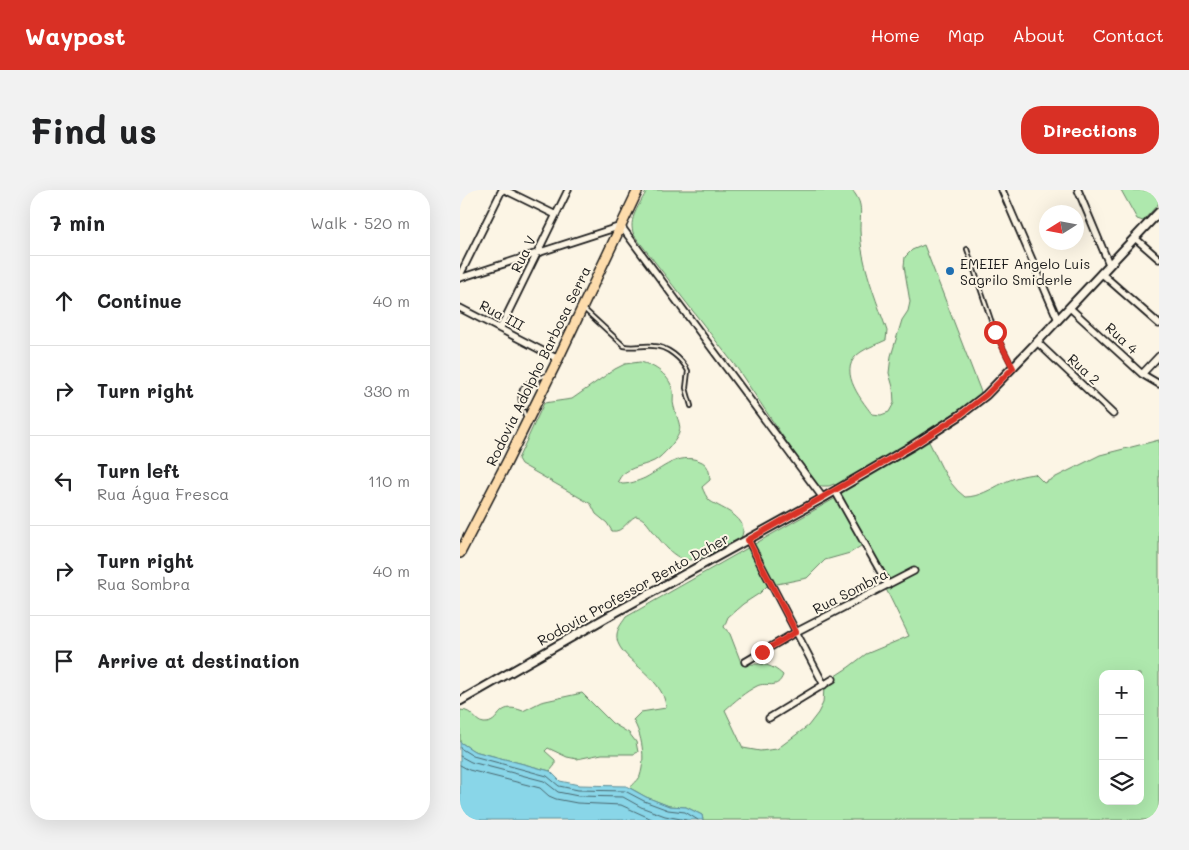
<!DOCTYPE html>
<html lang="en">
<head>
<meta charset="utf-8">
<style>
  body { margin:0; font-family:Mali,sans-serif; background:#f2f2f2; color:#202124 }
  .controls { position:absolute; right:15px; bottom:15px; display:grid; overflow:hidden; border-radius:10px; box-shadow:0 5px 20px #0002 }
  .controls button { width:45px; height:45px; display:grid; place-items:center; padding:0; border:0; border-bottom:1px solid #e0e0e0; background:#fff; color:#202124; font:25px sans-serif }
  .compass { position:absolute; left:579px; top:15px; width:45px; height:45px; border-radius:50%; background:#fff; box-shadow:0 5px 20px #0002; rotate:259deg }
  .stop { position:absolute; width:15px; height:15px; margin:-11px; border:4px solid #d93025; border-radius:50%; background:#fff }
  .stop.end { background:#d93025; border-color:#fff; box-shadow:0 1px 5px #0008 }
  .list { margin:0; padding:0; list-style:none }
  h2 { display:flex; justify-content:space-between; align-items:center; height:65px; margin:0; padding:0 20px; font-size:21px }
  h2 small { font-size:16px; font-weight:400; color:#757577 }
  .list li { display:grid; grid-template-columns:32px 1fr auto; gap:15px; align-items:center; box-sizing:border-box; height:90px; padding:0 20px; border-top:1px solid #e0e0e0 }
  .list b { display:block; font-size:19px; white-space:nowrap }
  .list p { margin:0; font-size:16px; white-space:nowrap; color:#757577 }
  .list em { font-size:16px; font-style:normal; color:#757577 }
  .icon { flex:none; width:28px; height:28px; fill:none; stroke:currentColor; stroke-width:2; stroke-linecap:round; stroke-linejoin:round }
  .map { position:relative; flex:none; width:699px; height:630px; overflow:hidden; border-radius:20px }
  header { display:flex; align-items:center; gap:30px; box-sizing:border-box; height:70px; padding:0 25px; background:#d93025; color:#fff }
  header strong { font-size:24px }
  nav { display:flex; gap:28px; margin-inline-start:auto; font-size:18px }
  .intro { display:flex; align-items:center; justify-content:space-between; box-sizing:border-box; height:120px; padding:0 30px }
  h1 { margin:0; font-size:35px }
  .button { padding:12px 22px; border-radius:20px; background:#d93025; color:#fff; font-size:18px; font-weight:700 }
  main { display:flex; gap:30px; padding:0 30px }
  aside { flex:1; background:#fff; border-radius:20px; box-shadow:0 5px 20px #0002 }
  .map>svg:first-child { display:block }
  .green { fill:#aee8ad; stroke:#658264; fill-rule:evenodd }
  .water { fill:#89d6e8; stroke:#5d8c96 }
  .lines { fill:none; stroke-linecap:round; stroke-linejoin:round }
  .shore { stroke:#48666e; stroke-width:1 }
  .service-casing { stroke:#1c1c1c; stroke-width:6 }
  .minor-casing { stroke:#1c1c1c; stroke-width:9 }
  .tertiary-casing { stroke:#1c1c1c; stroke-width:11 }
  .primary-casing { stroke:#1c1c1c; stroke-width:12 }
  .service { stroke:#fcf5e5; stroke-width:2.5 }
  .minor { stroke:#fcf5e5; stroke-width:5.5 }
  .tertiary { stroke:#fcf5e5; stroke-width:7 }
  .primary { stroke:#fddcac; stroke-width:9 }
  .route { stroke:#d93025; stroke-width:6 }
  .poi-dot { fill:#1f6fb2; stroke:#fcf5e5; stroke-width:2 }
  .labels { text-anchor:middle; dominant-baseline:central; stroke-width:4; stroke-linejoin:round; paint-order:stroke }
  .street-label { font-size:14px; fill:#1c1c1c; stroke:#fcf5e5 }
  .poi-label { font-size:14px; fill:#1c1c1c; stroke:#fcf5e5; text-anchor:start }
</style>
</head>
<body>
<header>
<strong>Waypost</strong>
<nav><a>Home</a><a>Map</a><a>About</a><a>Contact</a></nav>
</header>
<div class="intro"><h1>Find us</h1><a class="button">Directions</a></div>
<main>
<aside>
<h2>7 min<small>Walk · 520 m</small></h2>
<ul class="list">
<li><svg class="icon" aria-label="ahead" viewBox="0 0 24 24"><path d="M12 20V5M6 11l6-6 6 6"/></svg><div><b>Continue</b></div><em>40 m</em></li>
<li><svg class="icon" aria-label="right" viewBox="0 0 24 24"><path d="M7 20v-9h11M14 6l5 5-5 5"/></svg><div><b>Turn right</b></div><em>330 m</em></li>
<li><svg class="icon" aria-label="left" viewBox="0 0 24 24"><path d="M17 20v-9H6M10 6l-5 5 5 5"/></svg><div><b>Turn left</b><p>Rua Água Fresca</p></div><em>110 m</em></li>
<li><svg class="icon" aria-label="right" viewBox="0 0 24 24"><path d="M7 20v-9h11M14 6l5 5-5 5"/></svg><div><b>Turn right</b><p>Rua Sombra</p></div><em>40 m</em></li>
<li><svg class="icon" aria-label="arrive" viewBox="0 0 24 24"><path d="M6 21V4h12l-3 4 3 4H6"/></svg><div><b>Arrive at destination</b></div></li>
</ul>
</aside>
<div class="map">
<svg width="699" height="630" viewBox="0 0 699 630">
  <rect width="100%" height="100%" fill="#fcf5e5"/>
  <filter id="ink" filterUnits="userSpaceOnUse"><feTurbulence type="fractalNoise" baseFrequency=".02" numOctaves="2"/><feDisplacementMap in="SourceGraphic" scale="10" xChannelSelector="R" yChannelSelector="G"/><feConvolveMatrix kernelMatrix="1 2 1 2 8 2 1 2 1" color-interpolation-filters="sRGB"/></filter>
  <g filter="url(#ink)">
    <path class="green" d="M 187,0 L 392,0 C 404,14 400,22 400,40 C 401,74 416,109 427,141 L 426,150 C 418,154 408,157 401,162 C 376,178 399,207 412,224 L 421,225 L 429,222 L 434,213 L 433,197 L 429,183 L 431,166 L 442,130 L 448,121 L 450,112 L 444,76 L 445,67 L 452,60 L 464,55 L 521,202 L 520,206 L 464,243 C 477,264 484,292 505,307 C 519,307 531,299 543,293 C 553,288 564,285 575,284 L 584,293 L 640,265 L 699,250 L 699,630 L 243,630 L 242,625 L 226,617 L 209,616 L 186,607 L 170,598 C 173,594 179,590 180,586 C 186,568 182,545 173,530 L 181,522 L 206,518 C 205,485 153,468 157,444 C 158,437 163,432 166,427 L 381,305 L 374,294 L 369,296 L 359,296 L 334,263 L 277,178 L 174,45 C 167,29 180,15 187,0 ZM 404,354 L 449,446 L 406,464 L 389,477 L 369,490 L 364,497 L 363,513 L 358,523 L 348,536 L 317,559 L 300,561 L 283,558 L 265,520 C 275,511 285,502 297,496 C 307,491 317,501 323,485 C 310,473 300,473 282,475 L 270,444 L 264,437 L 268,427 L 283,414 L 300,403 L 307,396 L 347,388 L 365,370 L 390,363 ZM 643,484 L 680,484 L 680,611 L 643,611 Z
      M 661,0 L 699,0 L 699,13 L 683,31 L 677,29 Z
      M 180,172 C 195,175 210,186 213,201 C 214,207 212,211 214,217 C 220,238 225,239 209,258 C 204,263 200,268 194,271 C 182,277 164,277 158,291 L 162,294 C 170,294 178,291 185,288 C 202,279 218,262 240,271 C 248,274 250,282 250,290 L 242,297 C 244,302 246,307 250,311 C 262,319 291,328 281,348 C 275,352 269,353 263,356 C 228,379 217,373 193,341 C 188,335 185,328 176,326 C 167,330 163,343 152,341 L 147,333 L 136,324 L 131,314 L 61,274 L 58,269 L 84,213 L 112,209 L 155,179 L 165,174 Z
      M 122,503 L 152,533 L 169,543 L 176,552 L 178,562 L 174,564 L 142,564 L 117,569 L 107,567 L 88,558 L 85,561 L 95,570 L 95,575 L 90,581 L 14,561 L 0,552 L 0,520 C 14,520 14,532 24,533 C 42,534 35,510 63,521 L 81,512 Z"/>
    <path class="water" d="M 0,552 L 14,561 L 90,581 L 100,591 L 119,595 L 166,596 L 186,607 L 209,616 L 226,617 L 242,625 L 243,630 L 0,630 Z"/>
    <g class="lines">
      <path class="shore" d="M 0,558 L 13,566 L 87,586 L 99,596 L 118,600 L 165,601 L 184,611 L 208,620 L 225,622 L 238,630
        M 0,566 L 11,572 L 84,591 L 98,602 L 118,606 L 163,607 L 181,617 L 205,626 L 226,630
        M 0,575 L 9,580 L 80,598 L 89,606 L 96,609 L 117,613 L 161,615 L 194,630"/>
      <defs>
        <path id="service" d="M 507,59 L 535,142 L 552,176
          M 124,119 L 164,156 C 174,158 183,155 193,156 C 207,156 222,169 228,181 L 226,198 L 231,216
          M 66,228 C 55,200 60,194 87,185"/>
        <path id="minor" d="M 45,0 L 96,25
          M 542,0 L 598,130
          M 618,0 L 649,74
          M 675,48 L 699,69
          M 641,83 L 699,134
          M 0,85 L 42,0
          M 0,88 L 161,36 L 363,308
          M 0,118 L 98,169
          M 610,118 L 682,184 L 699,194
          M 40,139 L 108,0
          M 577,152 L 653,224
          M 682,184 L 699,166
          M 375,301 L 428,395
          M 288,350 L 364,495
          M 285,472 L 336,442 L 454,381
          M 309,528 L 373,489"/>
        <path id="tertiary" d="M 0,511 L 147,427 L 363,308 L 452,256 L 499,226 L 526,205 L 577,152 L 699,22"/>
        <path id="primary" d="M 0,363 L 47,272 L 98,169 L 178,0"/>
      </defs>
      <use href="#service" class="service-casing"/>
      <use href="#minor" class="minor-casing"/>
      <use href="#tertiary" class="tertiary-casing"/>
      <use href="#primary" class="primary-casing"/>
      <use href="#service" class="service"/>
      <use href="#minor" class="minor"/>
      <use href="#tertiary" class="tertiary"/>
      <use href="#primary" class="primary"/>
    </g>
  </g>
  <g class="lines" filter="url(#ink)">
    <path class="route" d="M 302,462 L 336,442 L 288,350 L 452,256 L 499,226 L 526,205 L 553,178 L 535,142"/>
  </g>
  <circle class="poi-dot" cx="490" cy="81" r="5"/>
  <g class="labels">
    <g class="street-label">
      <text transform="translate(63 64) rotate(-64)">Rua V</text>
      <text transform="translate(42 125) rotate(28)">Rua III</text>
      <text transform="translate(662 148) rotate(43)">Rua 4</text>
      <text transform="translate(78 176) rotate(-64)">Rodovia Adolpho Barbosa Serra</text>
      <text transform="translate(624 179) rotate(43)">Rua 2</text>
      <text transform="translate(173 399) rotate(-29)">Rodovia Professor Bento Daher</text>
      <text transform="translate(390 401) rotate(-27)">Rua Sombra</text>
    </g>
    <g class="poi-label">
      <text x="500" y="73">EMEIEF Angelo Luis<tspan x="500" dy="16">Sagrilo Smiderle</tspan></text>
    </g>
  </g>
</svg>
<div class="controls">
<button>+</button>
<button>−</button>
<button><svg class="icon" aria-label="layers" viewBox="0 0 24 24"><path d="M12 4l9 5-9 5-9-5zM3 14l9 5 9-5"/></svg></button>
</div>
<svg class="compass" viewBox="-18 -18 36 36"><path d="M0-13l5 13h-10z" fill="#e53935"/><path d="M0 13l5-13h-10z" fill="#757577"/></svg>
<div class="stop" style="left:535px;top:142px"></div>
<div class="stop end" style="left:302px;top:462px"></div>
</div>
</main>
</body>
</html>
